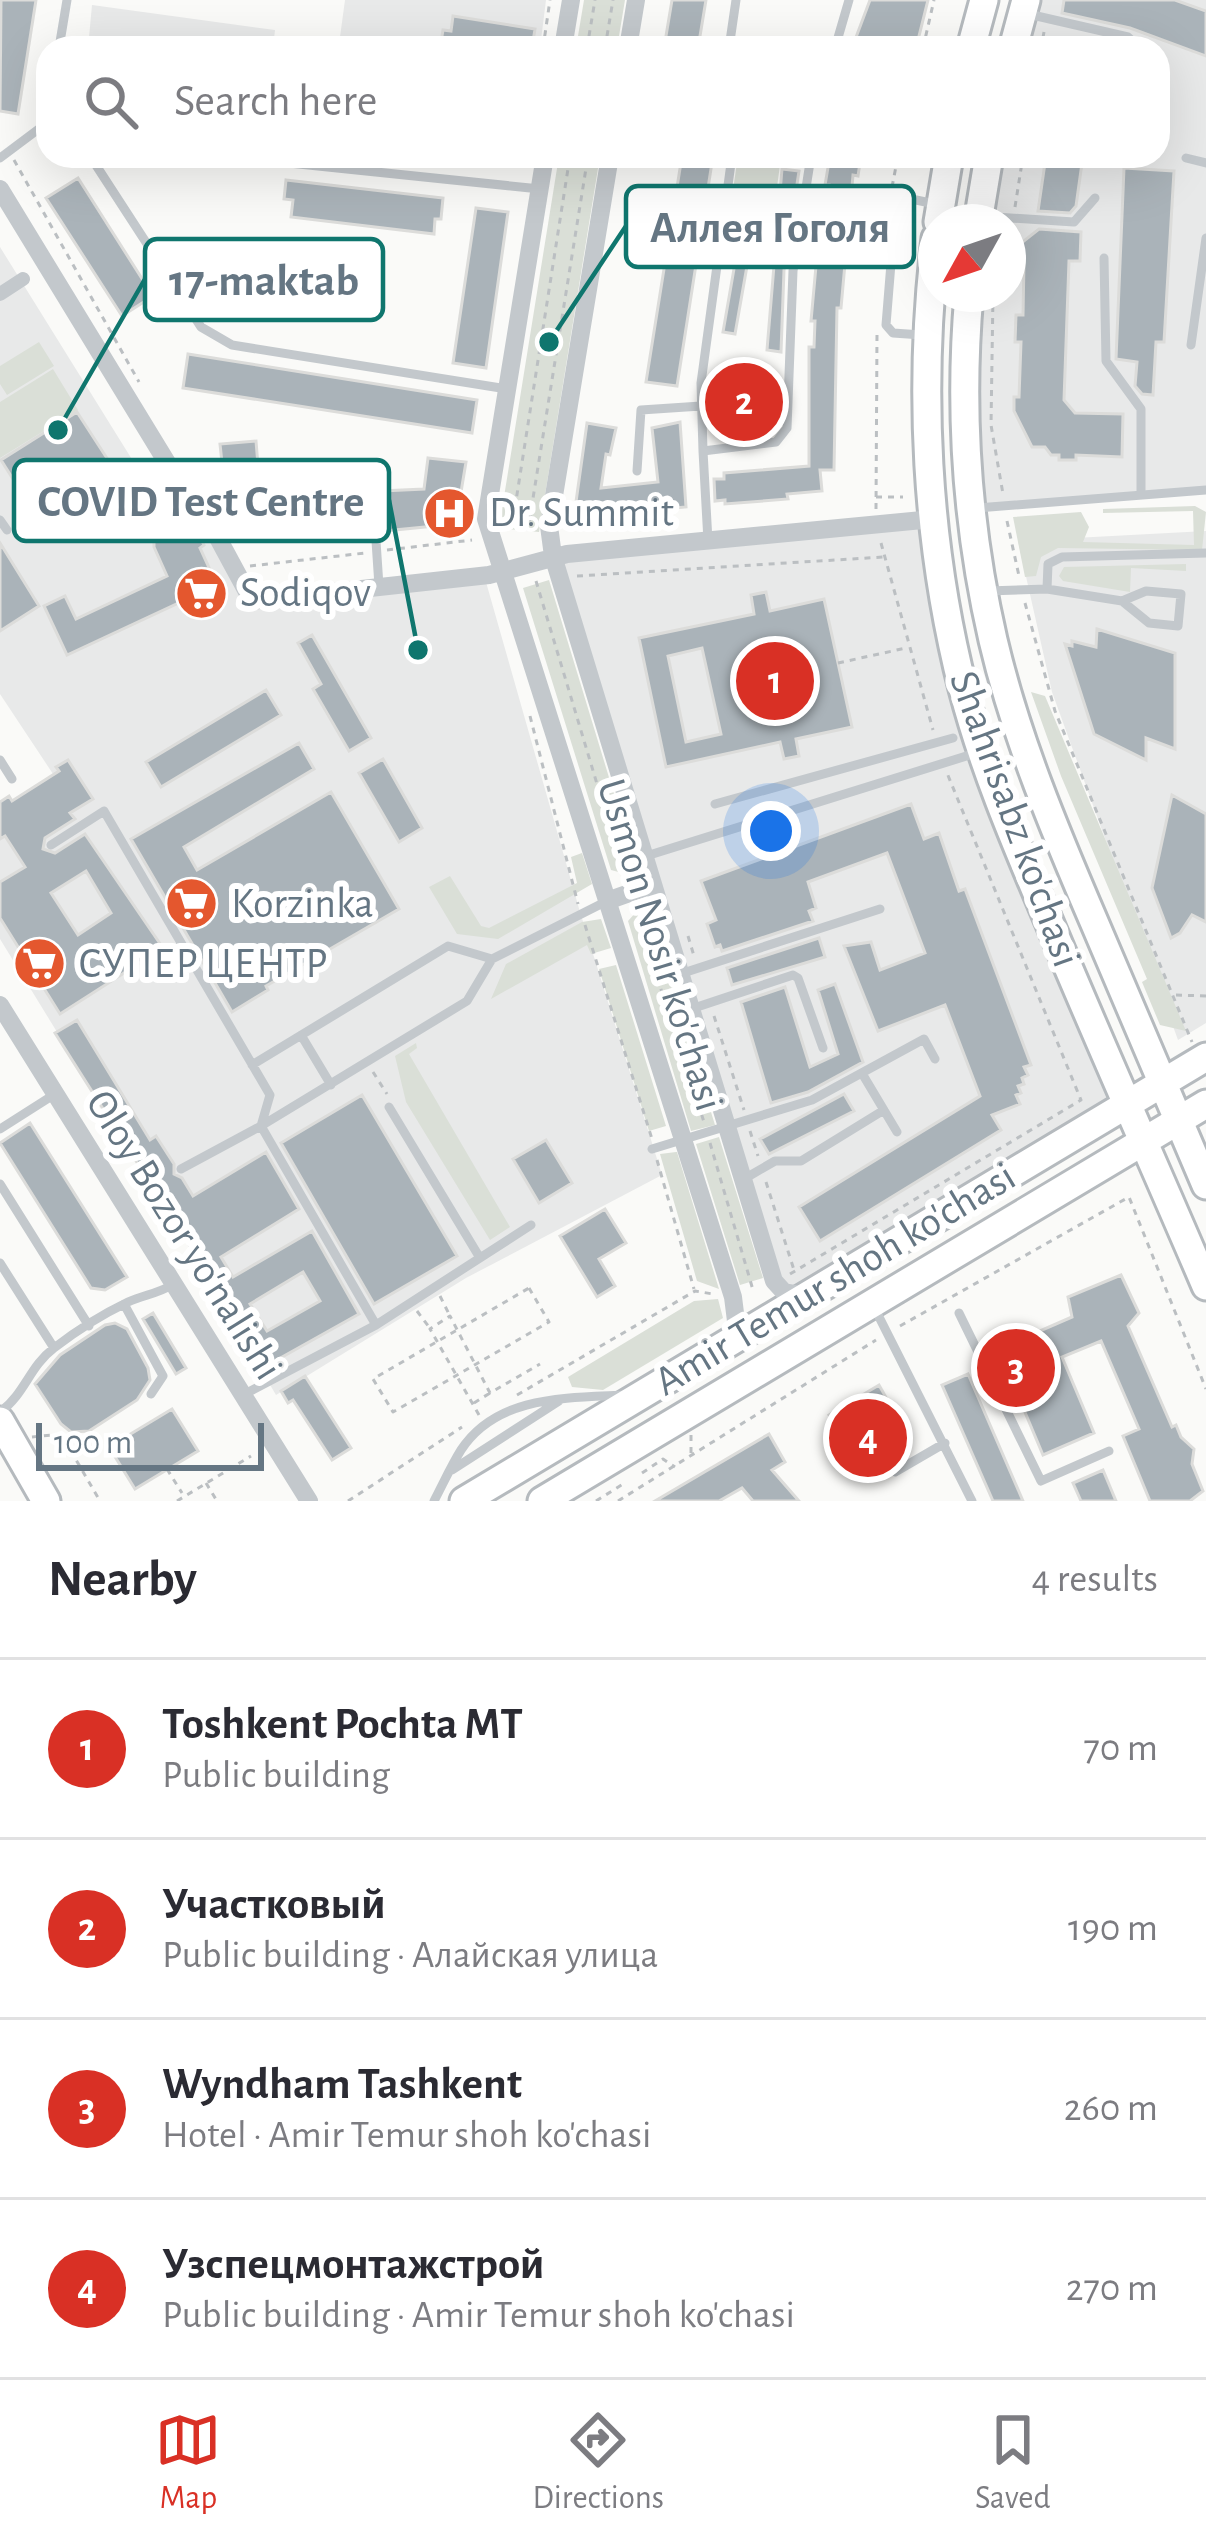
<!DOCTYPE html>
<html lang="en">
<head>
<meta charset="utf-8">
<style>
  body { margin:0; font-family:"Alegreya Sans",sans-serif; background:#f7f7f7; color:#2b2b33 }
  .compass { position:absolute; left:918px; top:204px; width:108px; height:108px; border-radius:50%; background:#fff; box-shadow:0 12px 48px #0002; rotate:230deg }
  .scale { position:absolute; left:36px; bottom:30px; width:228px; box-sizing:border-box; padding-left:12px; border:6px solid #657683; border-top:0; font-size:33px; line-height:42px; white-space:nowrap; color:#657683; -webkit-text-stroke:9px #fff; paint-order:stroke }
  .you { position:absolute; left:771px; top:831px; width:42px; height:42px; margin:-30px; border:9px solid #fff; border-radius:50%; background:#1a73e8; box-shadow:0 0 0 18px #1a73e833 }
  .badge { display:grid; place-items:center; width:78px; height:78px; border-radius:50%; background:#d93025; color:#fff; font-size:39px; font-weight:700 }
  .pin { position:absolute; translate:-50% -50%; border:6px solid #fff; box-shadow:0 3px 12px #0006 }
  .list { margin:0; padding:0; list-style:none }
  h2 { display:flex; justify-content:space-between; align-items:center; height:156px; margin:0; padding:0 48px; font-size:51px }
  h2 small { font-size:39px; font-weight:400; color:#7c7c81 }
  .list li { display:grid; grid-template-columns:78px 1fr auto; gap:36px; align-items:center; box-sizing:border-box; height:180px; padding:0 48px; border-top:3px solid #e1e1e2 }
  .list b { display:block; font-size:45px; white-space:nowrap }
  .list p { margin:0; font-size:39px; white-space:nowrap; color:#7c7c81 }
  .list em { font-size:39px; font-style:normal; color:#7c7c81 }
  .icon { flex:none; width:66px; height:66px; fill:none; stroke:currentColor; stroke-width:2; stroke-linecap:round; stroke-linejoin:round }
  .map { position:relative; flex:none; width:1206px; height:1501px; overflow:hidden }
  .search { position:absolute; background:#fff; box-shadow:0 12px 48px #0002; left:36px; right:36px; top:36px; height:132px; display:flex; align-items:center; gap:30px; box-sizing:border-box; padding:0 42px; border-radius:36px; color:#7c7c81; font-size:45px }
  .sheet { height:876px; background:#fff }
  nav { display:flex; justify-content:space-around; align-items:center; box-sizing:border-box; height:168px; border-top:3px solid #e1e1e2; background:#fff; font-size:33px; color:#7c7c81 }
  nav a { display:grid; justify-items:center; gap:6px }
  nav .on { color:#d93025 }
  .map>svg:first-child { display:block }
  .built { fill:#e8e9e9 }
  .green { fill:#dadfd7 }
  .building { fill:#aab3b9; stroke:#dcdcda; stroke-width:3; fill-rule:evenodd }
  .lines { fill:none; stroke-linecap:round; stroke-linejoin:round }
  .primary-casing { stroke:#b5babe; stroke-width:33 }
  .path { stroke:#bbbfc2; stroke-width:3; stroke-dasharray:6 6; stroke-linecap:butt }
  .service { stroke:#c3c8cc; stroke-width:9 }
  .pedestrian { stroke:#c3c8cc; stroke-width:14 }
  .minor { stroke:#c3c8cc; stroke-width:18 }
  .primary { stroke:#fff; stroke-width:27 }
  .labels { text-anchor:middle; dominant-baseline:central; stroke-width:12; stroke-linejoin:round; paint-order:stroke }
  .poi-label { font-size:42px; fill:#657683; stroke:#fff; text-anchor:start }
  .street-label { font-size:42px; fill:#657683; stroke:#fff }
  .leader { fill:none; stroke:#0f766e; stroke-width:4.5 }
  .callout-dot { fill:#0f766e; stroke:#fff; stroke-width:4.5 }
  .callout { fill:#fff; stroke:#0f766e; stroke-width:4.5 }
  .callout-label { font-size:45px; text-anchor:middle; font-weight:bold; fill:#657683 }
</style>
</head>
<body>
<div class="map">
<svg width="1206" height="1501" viewBox="0 0 1206 1501">
  <rect width="100%" height="100%" fill="#fafaf8"/>
  <path class="built" d="M 345,0 L 546,0 L 540,48 L 405,48 L 340,37 Z
    M 1026,0 L 1206,0 L 1206,490 L 971,509 L 969,294 L 1008,294 L 1008,222 L 978,222 L 989,156 L 1158,156 L 1158,48 L 1013,48 Z
    M 92,5 L 275,30 L 273,48 L 88,48 Z
    M 0,247 L 156,498 L 187,482 L 257,599 L 484,575 L 580,912 L 662,1175 L 466,1278 L 276,1395 L 133,1151 L 139,1122 L 77,1021 L 57,1032 L 0,939 L 0,817 L 57,780 L 0,694 Z
    M 933,519 L 963,687 L 1127,1104 L 806,1296 L 784,1292 L 553,556 Z
    M 1206,531 L 1206,1023 L 1178,1040 L 1052,692 L 1018,541 Z"/>
  <path class="green" d="M 584,0 L 625,0 L 617,48 L 576,48 Z
    M 559,156 L 600,156 L 539,532 L 499,528 Z
    M 738,156 L 781,158 L 770,237 L 727,230 Z
    M 39,342 L 54,366 L 7,395 L 0,384 L 0,366 Z
    M 53,369 L 78,410 L 0,458 L 0,402 Z
    M 1195,506 L 1206,512 L 1202,550 L 1058,548 L 1041,557 L 1036,576 L 1025,577 L 1013,517 L 1081,512 L 1089,527 L 1083,542 L 1194,545 L 1193,511 L 1103,513 L 1103,509 Z
    M 1186,564 L 1186,571 L 1131,568 L 1130,592 L 1063,581 L 1059,576 L 1064,567 Z
    M 549,580 L 635,863 L 626,874 L 611,870 L 523,588 Z
    M 1031,692 L 1045,696 L 1186,1031 L 1160,1025 L 1142,982 L 1147,979 L 1061,776 Z
    M 582,853 L 592,884 L 498,939 L 457,934 L 429,887 L 450,876 L 481,926 L 489,928 L 577,883 L 571,857 Z
    M 637,911 L 650,914 L 715,1125 L 691,1131 L 628,921 Z
    M 601,919 L 611,948 L 591,954 L 587,945 L 491,999 L 506,964 L 582,922 Z
    M 616,965 L 666,1126 L 649,1131 L 599,969 Z
    M 416,1043 L 417,1048 L 409,1054 L 510,1227 L 490,1240 L 406,1102 L 395,1056 Z
    M 719,1137 L 763,1278 L 740,1285 L 696,1144 Z
    M 676,1152 L 677,1152 L 719,1289 L 697,1281 L 660,1154 Z
    M 718,1299 L 723,1318 L 603,1390 L 572,1387 L 568,1377 L 694,1301 Z"/>
  <path class="building" d="M 1,0 L 36,0 L 18,114 L 0,111 Z
    M 672,0 L 706,0 L 698,48 L 664,48 Z
    M 870,0 L 928,0 L 916,48 L 852,48 Z
    M 1064,0 L 1175,0 L 1206,11 L 1206,56 L 1130,28 L 1062,13 Z
    M 453,16 L 535,29 L 532,48 L 440,48 L 443,30 L 451,31 Z
    M 682,156 L 713,156 L 677,386 L 646,382 Z
    M 830,156 L 861,156 L 858,176 L 853,175 L 841,308 L 837,308 L 834,470 L 820,470 L 822,491 L 787,494 L 788,499 L 725,504 L 725,500 L 715,501 L 714,479 L 724,479 L 724,473 L 809,466 L 809,347 L 814,347 L 815,321 L 811,321 L 821,211 L 826,211 L 829,185 L 825,185 Z
    M 1046,156 L 1083,156 L 1076,206 L 1070,213 L 1038,211 Z
    M 1124,168 L 1174,171 L 1164,342 L 1156,342 L 1153,395 L 1142,394 L 1135,386 L 1137,362 L 1116,359 Z
    M 782,169 L 799,171 L 784,270 L 781,352 L 767,350 Z
    M 78,178 L 153,296 L 122,316 L 46,198 Z
    M 286,180 L 443,198 L 441,219 L 435,219 L 434,234 L 291,217 L 293,200 L 284,199 Z
    M 476,208 L 508,212 L 486,368 L 453,363 Z
    M 1039,229 L 1081,232 L 1080,261 L 1069,261 L 1064,400 L 1075,413 L 1123,414 L 1122,457 L 1076,455 L 1076,460 L 1059,460 L 1059,455 L 1051,455 L 1045,447 L 1032,447 L 1014,411 L 1014,397 L 1019,397 L 1021,342 L 1015,342 L 1016,315 L 1023,315 L 1024,262 L 1019,262 L 1020,244 Z
    M 735,263 L 747,266 L 735,334 L 723,332 Z
    M 188,354 L 477,400 L 472,433 L 183,388 Z
    M 750,389 L 752,426 L 714,428 L 712,391 Z
    M 77,412 L 112,466 L 35,514 L 1,460 Z
    M 680,422 L 686,507 L 582,516 L 575,509 L 587,423 L 616,428 L 610,455 L 606,454 L 601,488 L 658,482 L 652,428 Z
    M 256,441 L 261,502 L 363,491 L 366,526 L 234,540 L 229,529 L 220,444 Z
    M 428,458 L 466,462 L 458,510 L 445,523 L 435,526 L 384,531 L 382,491 L 424,489 Z
    M 182,501 L 204,545 L 200,548 L 217,585 L 67,655 L 44,606 L 65,596 L 76,619 L 167,576 L 154,547 L 154,519 Z
    M 0,543 L 39,606 L 0,631 Z
    M 766,592 L 770,611 L 824,599 L 852,727 L 796,739 L 799,756 L 784,759 L 780,742 L 666,767 L 639,638 L 754,614 L 751,595 ZM 702,648 L 721,734 L 686,742 L 668,656 Z
    M 1097,629 L 1175,653 L 1175,749 L 1146,738 L 1146,760 L 1094,734 L 1065,644 L 1072,646 L 1072,641 L 1096,647 Z
    M 312,635 L 371,738 L 349,751 L 313,689 L 321,684 L 298,643 Z
    M 266,690 L 281,715 L 161,787 L 146,762 Z
    M 299,743 L 314,769 L 184,847 L 197,870 L 331,792 L 399,909 L 266,986 L 268,990 L 232,1012 L 131,839 Z
    M 383,759 L 422,828 L 399,842 L 359,773 Z
    M 68,760 L 93,799 L 70,813 L 75,819 L 45,838 L 43,849 L 55,853 L 85,834 L 163,948 L 60,1014 L 0,918 L 0,882 L 25,867 L 5,836 L 0,839 L 0,802 L 9,796 L 12,801 L 59,771 L 56,767 ZM 86,871 L 111,913 L 78,935 L 51,893 Z
    M 1172,795 L 1206,814 L 1206,922 L 1192,915 L 1180,933 L 1171,938 L 1152,888 Z
    M 911,804 L 924,839 L 939,833 L 959,891 L 965,889 L 1031,1065 L 1024,1067 L 1028,1075 L 1022,1078 L 1024,1084 L 1018,1086 L 1021,1093 L 1016,1095 L 1020,1104 L 992,1115 L 1001,1130 L 820,1241 L 799,1207 L 980,1096 L 945,1005 L 878,1031 L 844,946 L 871,942 L 880,970 L 925,953 L 887,853 L 808,882 L 816,908 L 809,911 L 813,921 L 722,951 L 720,945 L 715,947 L 707,924 L 716,920 L 701,881 Z
    M 819,938 L 825,957 L 732,985 L 727,968 Z
    M 835,984 L 863,1062 L 808,1092 L 771,1103 L 741,1002 L 785,987 L 810,1067 L 838,1054 L 818,990 Z
    M 77,1020 L 150,1140 L 156,1136 L 174,1164 L 174,1174 L 182,1178 L 193,1196 L 266,1152 L 299,1209 L 221,1257 L 233,1277 L 312,1231 L 359,1314 L 266,1366 L 55,1033 ZM 303,1272 L 320,1301 L 267,1331 L 250,1304 Z
    M 844,1094 L 854,1111 L 769,1154 L 760,1139 Z
    M 362,1095 L 457,1256 L 374,1304 L 281,1143 Z
    M 30,1123 L 127,1277 L 105,1290 L 91,1288 L 0,1143 Z
    M 546,1140 L 572,1183 L 539,1203 L 513,1159 Z
    M 605,1209 L 626,1243 L 599,1259 L 615,1286 L 597,1297 L 560,1236 Z
    M 1121,1275 L 1139,1313 L 1128,1326 L 1172,1427 L 1176,1425 L 1181,1437 L 1194,1449 L 1192,1464 L 1203,1491 L 1190,1501 L 1150,1501 L 1123,1436 L 1139,1429 L 1101,1341 L 1062,1357 L 1094,1433 L 1043,1455 L 1011,1379 L 1003,1383 L 989,1353 L 1072,1317 L 1068,1297 Z
    M 153,1313 L 186,1368 L 176,1374 L 143,1319 Z
    M 115,1323 L 127,1329 L 148,1368 L 150,1380 L 137,1400 L 89,1431 L 71,1432 L 61,1424 L 35,1384 L 60,1355 L 105,1325 Z
    M 968,1374 L 1023,1501 L 993,1501 L 942,1385 Z
    M 305,1376 L 351,1448 L 332,1460 L 293,1400 L 288,1403 L 281,1391 Z
    M 879,1385 L 902,1426 L 852,1455 L 829,1415 Z
    M 172,1409 L 198,1451 L 135,1489 L 109,1447 Z
    M 769,1434 L 785,1462 L 772,1470 L 799,1501 L 753,1501 L 742,1488 L 719,1501 L 655,1501 Z
    M 1103,1470 L 1116,1501 L 1081,1501 L 1073,1483 Z"/>
  <g class="lines">
    <defs>
      <path id="primary" d="M 971,48 L 984,0
        M 1013,48 L 1026,0
        M 938,222 L 949,156
        M 978,222 L 989,156
        M 936,238 C 918,387 926,543 963,689 C 985,774 1021,855 1055,936 C 1104,1053 1156,1169 1206,1286
        M 969,294 C 959,409 967,527 993,640 C 1016,738 1055,831 1095,924 C 1132,1011 1169,1098 1206,1185
        M 0,1421 L 46,1501
        M 464,1501 L 1206,1057
        M 542,1501 L 1206,1104"/>
    </defs>
    <use href="#primary" class="primary-casing"/>
    <path class="path" d="M 543,48 L 550,0
      M 587,48 L 595,0
      M 605,48 L 613,0
      M 923,48 L 934,0
      M 1041,48 L 1044,32
      M 14,160 L 139,382
      M 892,187 L 898,156
      M 1015,207 L 1023,156
      M 993,294 L 991,425 L 1003,494
      M 876,497 L 903,497
      M 165,507 L 179,499
      M 876,509 L 877,333
      M 513,520 L 570,156
      M 507,521 L 529,523 L 588,156
      M 1007,521 L 1019,576
      M 881,543 L 933,730
      M 387,550 L 472,540
      M 250,566 L 365,553
      M 577,576 L 883,557
      M 536,581 L 625,877
      M 1025,603 L 1055,711 L 1192,1042
      M 838,663 L 906,648
      M 530,716 L 578,904
      M 635,909 L 704,1122
      M 585,925 L 652,1139
      M 688,936 L 694,956
      M 1176,995 L 1206,996
      M 714,1016 L 744,1110
      M 373,1072 L 387,1094
      M 750,1131 L 758,1156
      M 710,1143 L 753,1290
      M 657,1160 L 694,1289
      M 766,1182 L 794,1270
      M 790,1274 L 1081,1100 L 947,773
      M 529,1288 L 549,1322 L 393,1412 L 373,1379 Z
      M 440,1296 L 449,1314
      M 417,1311 L 429,1327
      M 900,1326 L 1129,1197 L 1206,1389
      M 517,1395 L 695,1291 L 713,1294
      M 474,1403 L 490,1393
      M 479,1415 L 430,1329 L 450,1316 L 490,1393 L 540,1364
      M 691,1435 L 691,1455
      M 32,1437 L 61,1434 L 100,1501
      M 167,1469 L 182,1493
      M 642,1473 L 663,1459 L 675,1467
      M 206,1483 L 217,1501
      M 177,1501 L 251,1456
      M 348,1501 L 462,1427
      M 596,1501 L 623,1484
      M 618,1501 L 876,1340"/>
    <path class="service" d="M 1028,14 L 1128,37 L 1140,48
      M 59,48 L 67,0
      M 729,48 L 736,0
      M 835,48 L 849,0
      M 90,156 L 201,327 L 232,345 L 507,389
      M 732,156 L 701,383 L 703,451 L 776,442 L 787,428 L 793,271 L 811,156
      M 0,158 L 48,122
      M 1186,158 L 1206,163
      M 289,163 L 540,189
      M 981,216 L 1074,222 L 1095,198
      M 1104,258 L 1106,361 L 1141,409 L 1141,495
      M 922,335 L 893,333 L 886,325 L 896,202 L 902,197 L 935,204
      M 1191,345 L 1206,238
      M 703,451 L 708,541
      M 637,471 L 641,410 L 701,406
      M 274,491 L 372,481 L 379,586
      M 977,508 L 1206,490
      M 0,520 L 7,530
      M 987,591 L 1047,589
      M 1122,601 L 1146,591 L 1181,594 L 1178,626 L 1149,623 L 1122,601 L 1047,589 L 1048,564 L 1062,557 L 1206,553
      M 0,760 L 12,779
      M 715,804 L 953,738
      M 51,845 L 104,811 L 270,1095 L 261,1126 L 376,1325
      M 643,857 L 976,753
      M 680,974 L 880,909
      M 691,1009 L 793,975 L 798,978 L 823,1048
      M 301,1035 L 331,1085
      M 252,1065 L 448,946 L 492,959
      M 863,1075 L 897,1132
      M 389,1107 L 480,1258
      M 0,1129 L 55,1094
      M 652,1149 L 812,1100 L 924,1039 L 935,1059
      M 181,1169 L 261,1126 L 467,1001 L 492,959 L 607,901
      M 744,1179 L 775,1161 L 801,1161 L 884,1110
      M 0,1184 L 89,1326
      M 0,1263 L 54,1348
      M 124,1304 L 163,1376 L 151,1394
      M 875,1309 L 972,1501
      M 959,1313 L 1041,1481 L 1109,1451
      M 241,1396 L 376,1325 L 531,1225
      M 0,1412 C 25,1394 29,1367 54,1348 C 76,1331 103,1314 128,1302 C 143,1295 157,1294 172,1285
      M 452,1470 L 559,1401
      M 895,1472 L 945,1443
      M 434,1501 C 443,1484 451,1466 461,1450 C 497,1395 567,1398 626,1395"/>
    <path class="pedestrian" d="M 0,294 L 23,279"/>
    <path class="minor" d="M 563,48 L 571,0
      M 628,48 L 636,0
      M 545,156 L 486,519 L 733,1297 L 736,1321 L 731,1342
      M 610,156 L 549,526 L 553,556 L 774,1281 L 784,1292 L 806,1296
      M 0,189 L 177,479 L 191,488 L 252,601 L 489,575 L 567,554 L 933,519
      M 607,901 L 652,885
      M 0,1005 L 309,1501"/>
    <use href="#primary" class="primary"/>
  </g>
  <defs>
    <symbol id="hospital-disc" viewBox="-11 -11 22 22"><circle r="9.5" fill="#e4572e" stroke="#fff"/><path d="M-5-5h3v3.5h4V-5h3V5h-3V1.5h-4V5h-3Z" fill="#fff"/></symbol>
    <symbol id="supermarket-disc" viewBox="-11 -11 22 22"><circle r="9.5" fill="#e4572e" stroke="#fff"/><path d="M-6-5.5h2.5l.6 2H6L4.5 2H-2.5L-4.4-4H-6ZM-1.5 3.2a1.3 1.3 0 1 0 .1 0ZM3 3.2a1.3 1.3 0 1 0 .1 0Z" fill="#fff"/></symbol>
  </defs>
  <g fill-rule="evenodd">
    <use href="#hospital-disc" x="420" y="484" width="59" height="59"/>
    <use href="#supermarket-disc" x="172" y="564" width="59" height="59"/>
    <use href="#supermarket-disc" x="162" y="874" width="59" height="59"/>
    <use href="#supermarket-disc" x="10" y="934" width="59" height="59"/>
  </g>
  <g class="labels">
    <g class="poi-label">
      <text x="489" y="513">Dr. Summit</text>
      <text x="240" y="593">Sodiqov</text>
      <text x="231" y="904">Korzinka</text>
      <text x="78" y="964">СУПЕР ЦЕНТР</text>
    </g>
    <g class="street-label">
      <text transform="translate(1015 819) rotate(70)">Shahrisabz ko'chasi</text>
      <text transform="translate(660 945) rotate(73)">Usmon Nosir ko'chasi</text>
      <text transform="translate(184 1235) rotate(58)">Oloy Bozor yo'nalishi</text>
      <text transform="translate(835 1279) rotate(-31)">Amir Temur shoh ko'chasi</text>
    </g>
  </g>
  <path class="leader" d="M549 342L626 226M58 430L145 279M418 650L389 500"/>
  <g class="callout-dot">
    <circle cx="549" cy="342" r="12"/>
    <circle cx="58" cy="430" r="12"/>
    <circle cx="418" cy="650" r="12"/>
  </g>
  <g class="callout">
    <rect x="626" y="186" width="288" height="81" rx="12"/>
    <rect x="145" y="239" width="238" height="81" rx="12"/>
    <rect x="14" y="460" width="375" height="81" rx="12"/>
  </g>
  <g class="callout-label">
    <text x="770" y="242">Аллея Гоголя</text>
    <text x="264" y="295">17-maktab</text>
    <text x="201" y="516">COVID Test Centre</text>
  </g>
</svg>
<svg class="compass" viewBox="-18 -18 36 36"><path d="M0-13l5 13h-10z" fill="#e53935"/><path d="M0 13l5-13h-10z" fill="#7c7c81"/></svg>
<div class="scale">100 m</div>
<div class="you"></div>
<div class="pin badge" style="left:775px;top:681px">1</div>
<div class="pin badge" style="left:744px;top:402px">2</div>
<div class="pin badge" style="left:1016px;top:1368px">3</div>
<div class="pin badge" style="left:868px;top:1438px">4</div>
<div class="search"><svg class="icon" aria-label="search" viewBox="0 0 24 24"><circle cx="10" cy="10" r="6"/><path d="M15 15l6 6"/></svg>Search here</div>
</div>
<section class="sheet">
<h2>Nearby<small>4 results</small></h2>
<ul class="list">
<li><span class="badge">1</span><div><b>Toshkent Pochta MT</b><p>Public building</p></div><em>70 m</em></li>
<li><span class="badge">2</span><div><b>Участковый</b><p>Public building · Алайская улица</p></div><em>190 m</em></li>
<li><span class="badge">3</span><div><b>Wyndham Tashkent</b><p>Hotel · Amir Temur shoh ko'chasi</p></div><em>260 m</em></li>
<li><span class="badge">4</span><div><b>Узспецмонтажстрой</b><p>Public building · Amir Temur shoh ko'chasi</p></div><em>270 m</em></li>
</ul>
</section>
<nav>
<a class="on"><svg class="icon" aria-label="map" viewBox="0 0 24 24"><path d="M3 6l6-2 6 2 6-2v14l-6 2-6-2-6 2zM9 4v14M15 6v14"/></svg>Map</a>
<a><svg class="icon" aria-label="directions" viewBox="0 0 24 24"><path d="M12 3l9 9-9 9-9-9zM9 14v-3h6M13 9l2 2-2 2"/></svg>Directions</a>
<a><svg class="icon" aria-label="saved" viewBox="0 0 24 24"><path d="M7 4h10v16l-5-4-5 4z"/></svg>Saved</a>
</nav>
</body>
</html>
